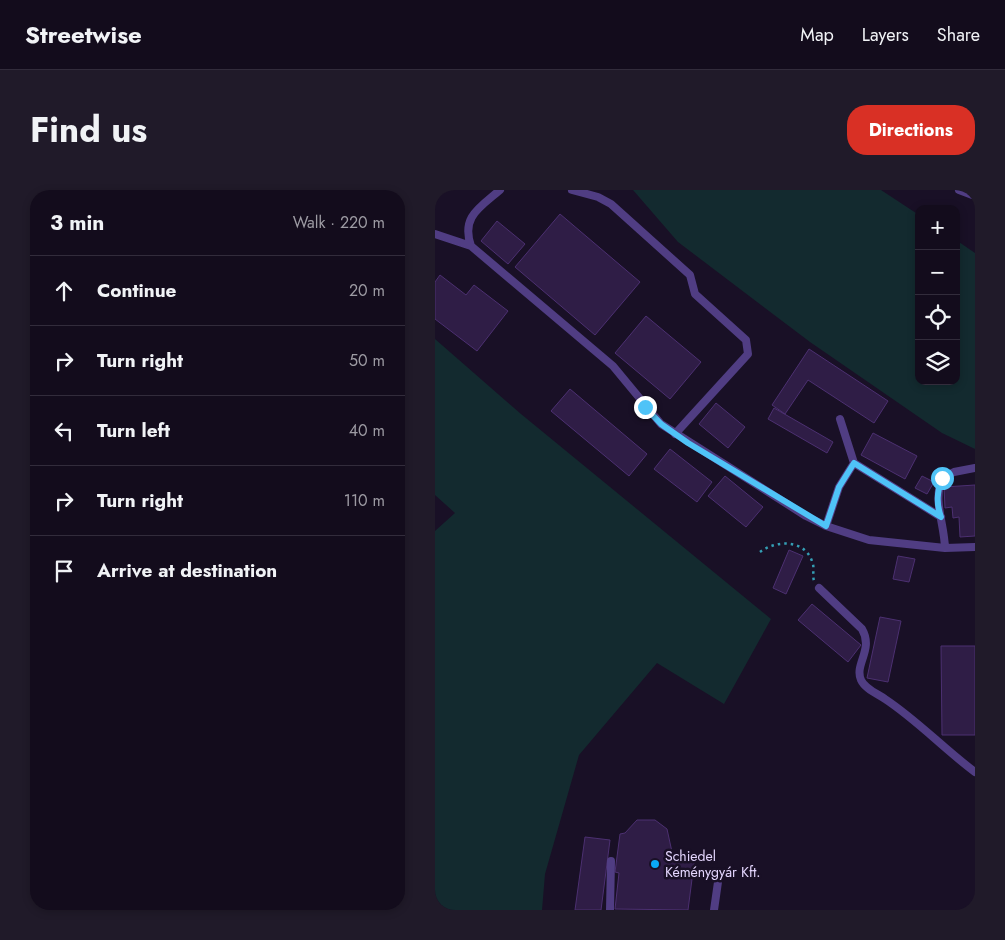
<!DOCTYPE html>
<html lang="en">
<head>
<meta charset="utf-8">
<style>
  body { margin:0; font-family:Jost,sans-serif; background:#201a29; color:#f1f3f6 }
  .controls { position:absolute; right:15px; top:15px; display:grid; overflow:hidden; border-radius:10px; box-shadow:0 2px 8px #0003 }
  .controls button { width:45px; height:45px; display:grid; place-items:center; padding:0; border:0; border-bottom:1px solid #322c3b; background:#130c1c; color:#f1f3f6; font:25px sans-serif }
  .stop { position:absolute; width:15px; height:15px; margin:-11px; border:4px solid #4fc3f7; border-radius:50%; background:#fff }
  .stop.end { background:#4fc3f7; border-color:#fff; box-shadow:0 1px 5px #0008 }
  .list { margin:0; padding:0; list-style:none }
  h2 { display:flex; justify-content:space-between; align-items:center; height:65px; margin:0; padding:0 20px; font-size:21px }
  h2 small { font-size:16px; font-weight:400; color:#9d9ba3 }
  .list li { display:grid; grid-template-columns:32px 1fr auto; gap:15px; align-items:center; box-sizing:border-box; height:70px; padding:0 20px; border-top:1px solid #322c3b }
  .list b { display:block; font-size:19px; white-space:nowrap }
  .list em { font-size:16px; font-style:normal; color:#9d9ba3 }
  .icon { flex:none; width:28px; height:28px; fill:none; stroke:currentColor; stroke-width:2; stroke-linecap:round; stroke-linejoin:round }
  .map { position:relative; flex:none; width:540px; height:720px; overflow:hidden; border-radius:20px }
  header { display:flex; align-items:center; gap:30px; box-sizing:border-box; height:70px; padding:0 25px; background:#130c1c; border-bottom:1px solid #322c3b }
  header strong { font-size:24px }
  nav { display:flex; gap:28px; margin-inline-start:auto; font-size:18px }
  .intro { display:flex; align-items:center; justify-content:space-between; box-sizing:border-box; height:120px; padding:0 30px }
  h1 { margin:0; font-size:35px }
  .button { padding:12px 22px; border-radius:20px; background:#d93025; color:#fff; font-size:18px; font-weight:700 }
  main { display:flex; gap:30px; padding:0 30px }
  aside { flex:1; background:#130c1c; border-radius:20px; box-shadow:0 2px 8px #0003 }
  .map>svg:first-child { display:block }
  .green { fill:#132a2f }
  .building { fill:#2f1d46; stroke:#4c3071 }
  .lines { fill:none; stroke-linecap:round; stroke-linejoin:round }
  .path { stroke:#349eb4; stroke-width:2.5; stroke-dasharray:2.5 4; stroke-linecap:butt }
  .lane { stroke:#503d83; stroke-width:8 }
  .route { stroke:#4fc3f7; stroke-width:6 }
  .poi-dot { fill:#0aa8f6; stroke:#191026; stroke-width:2 }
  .labels { text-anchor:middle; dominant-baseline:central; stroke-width:5; stroke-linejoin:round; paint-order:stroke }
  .poi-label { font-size:14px; fill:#e4d6fe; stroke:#191026; text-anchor:start }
</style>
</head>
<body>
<header>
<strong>Streetwise</strong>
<nav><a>Map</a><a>Layers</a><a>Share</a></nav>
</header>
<div class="intro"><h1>Find us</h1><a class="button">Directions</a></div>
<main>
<aside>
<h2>3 min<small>Walk · 220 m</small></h2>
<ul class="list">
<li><svg class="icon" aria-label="ahead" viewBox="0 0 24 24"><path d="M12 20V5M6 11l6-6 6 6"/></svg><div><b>Continue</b></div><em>20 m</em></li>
<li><svg class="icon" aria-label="right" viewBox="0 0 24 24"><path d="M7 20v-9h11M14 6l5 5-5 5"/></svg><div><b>Turn right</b></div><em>50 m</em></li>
<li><svg class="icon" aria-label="left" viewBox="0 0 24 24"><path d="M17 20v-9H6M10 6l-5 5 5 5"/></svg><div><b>Turn left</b></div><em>40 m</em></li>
<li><svg class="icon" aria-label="right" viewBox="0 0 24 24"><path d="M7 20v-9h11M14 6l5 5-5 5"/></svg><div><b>Turn right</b></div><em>110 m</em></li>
<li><svg class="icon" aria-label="arrive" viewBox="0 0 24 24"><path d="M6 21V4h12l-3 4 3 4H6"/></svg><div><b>Arrive at destination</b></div></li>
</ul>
</aside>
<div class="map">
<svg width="540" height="720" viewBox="0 0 540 720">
  <rect width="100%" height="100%" fill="#191026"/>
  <path class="green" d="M 198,0 L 446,0 L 484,25 L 484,191 L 521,191 L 521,50 L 540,63 L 540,259 L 507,243 L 375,152 L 243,52 Z
    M 0,149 L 86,224 L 336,429 L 289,514 L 222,473 L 144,565 L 110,684 L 107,720 L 0,720 L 0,341 L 20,323 L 0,305 Z"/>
  <path class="building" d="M 125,24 L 205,92 L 160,145 L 80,77 Z
    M 62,31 L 90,54 L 73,74 L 46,51 Z
    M 5,85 L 31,105 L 39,95 L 73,121 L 42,161 L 0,129 L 0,92 Z
    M 211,126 L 266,172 L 235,209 L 180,163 Z
    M 374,159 L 453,211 L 439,233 L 373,190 L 350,224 L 337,215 Z
    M 135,199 L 212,264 L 194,286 L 116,221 Z
    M 281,213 L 310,237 L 293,258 L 264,234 Z
    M 339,218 L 398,252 L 392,263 L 333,229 Z
    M 438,243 L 482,266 L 470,289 L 426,265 Z
    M 235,259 L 277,292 L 262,312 L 219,279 Z
    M 290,286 L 328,317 L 311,337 L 273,306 Z
    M 487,286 L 499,292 L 492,304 L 480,298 Z
    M 540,295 L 540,346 L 525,347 L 524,327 L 518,328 L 517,317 L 510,318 L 509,297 Z
    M 354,360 L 368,366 L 351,404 L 338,398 Z
    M 463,366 L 480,369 L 474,392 L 458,389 Z
    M 377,414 L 426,455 L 413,472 L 363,430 Z
    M 445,427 L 466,431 L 453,492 L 432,488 Z
    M 506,456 L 540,456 L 540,545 L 507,545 Z
    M 202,630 L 220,630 L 232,639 L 237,662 L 260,666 L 253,720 L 180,719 L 184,683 L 180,682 L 185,644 L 190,643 Z
    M 150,647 L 175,650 L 166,720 L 140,720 Z"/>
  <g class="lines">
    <path class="path" d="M 325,362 C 341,350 369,349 377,371 C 380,378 377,384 379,391"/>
    <path class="lane" d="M 65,0 C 44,18 26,27 36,56 L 178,176 L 226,234 L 371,326 L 391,336 L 434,350 L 510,358 L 540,357
      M 137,0 L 163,7 L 176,14 L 255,85 L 260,104 L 311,150 L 313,164 L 240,244
      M 524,0 L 540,6
      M 0,44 L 36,56
      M 419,273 L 506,327
      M 391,336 L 404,297 L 419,273 L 405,229
      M 510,358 C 509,332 498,312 507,288 L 519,282 L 540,278
      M 384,398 L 427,439 C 439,460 419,474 426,490 C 430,499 443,504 450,509 C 482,530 509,559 540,582
      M 175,720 L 176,671
      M 279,720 L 283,692"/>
  </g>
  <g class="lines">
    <path class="route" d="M 210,217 L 226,234 L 253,253 L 391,336 L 404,297 L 419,273 L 506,327 C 501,313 502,302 507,288"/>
  </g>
  <circle class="poi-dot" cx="220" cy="674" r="5"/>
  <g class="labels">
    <g class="poi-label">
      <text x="230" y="666">Schiedel<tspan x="230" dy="16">Kéménygyár Kft.</tspan></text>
    </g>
  </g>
</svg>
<div class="controls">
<button>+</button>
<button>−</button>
<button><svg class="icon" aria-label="locate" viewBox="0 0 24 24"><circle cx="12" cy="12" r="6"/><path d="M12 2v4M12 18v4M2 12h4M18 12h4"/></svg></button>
<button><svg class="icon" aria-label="layers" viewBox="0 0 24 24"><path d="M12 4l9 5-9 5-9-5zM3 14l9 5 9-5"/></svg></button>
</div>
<div class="stop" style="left:507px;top:288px"></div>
<div class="stop end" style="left:210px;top:217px"></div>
</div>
</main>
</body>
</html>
